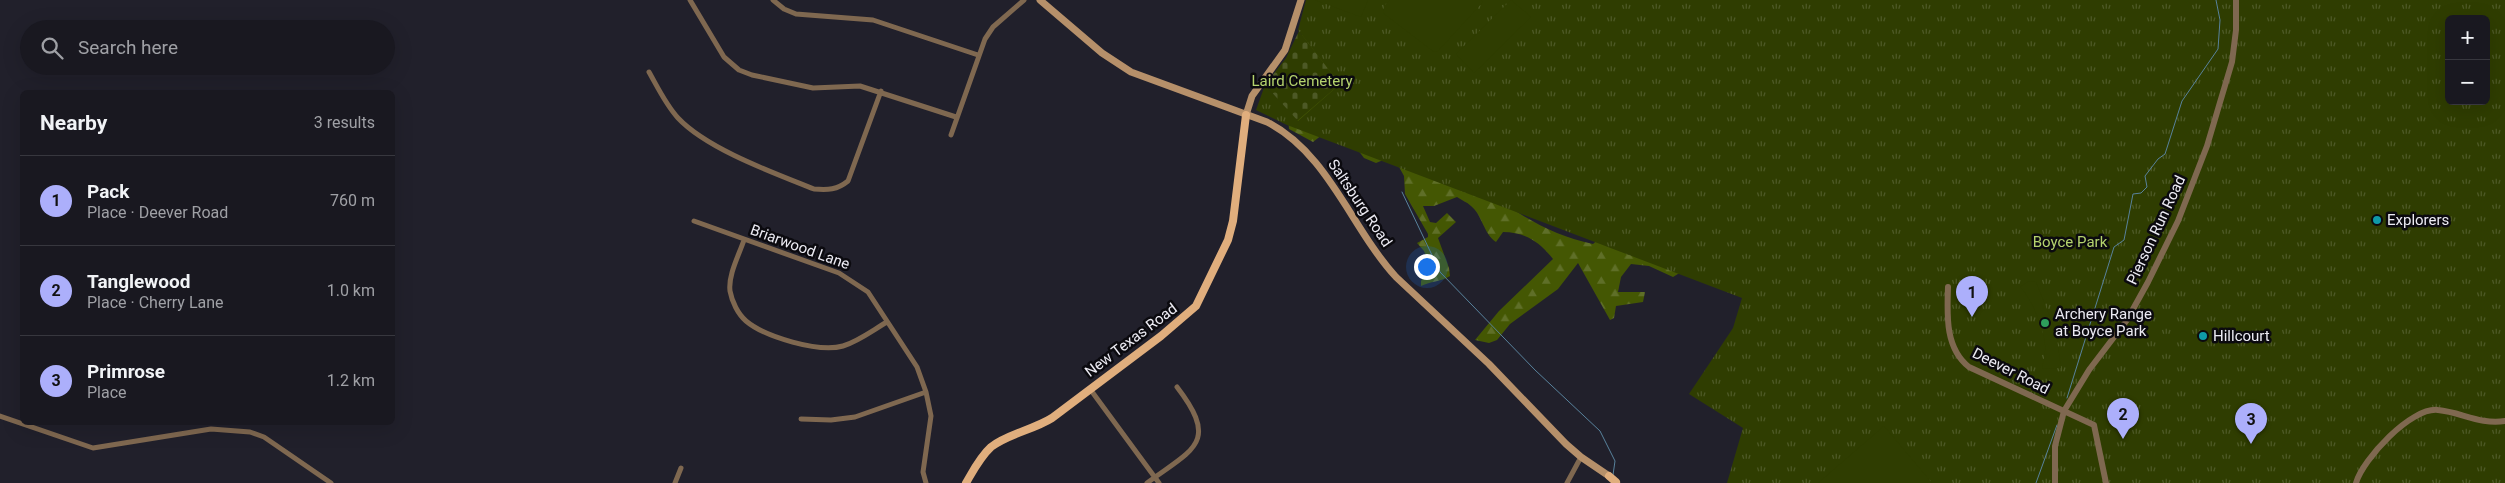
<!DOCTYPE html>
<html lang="en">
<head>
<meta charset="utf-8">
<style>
  body { margin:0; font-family:Roboto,sans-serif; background:#222129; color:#f1f3f6 }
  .controls { position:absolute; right:15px; top:15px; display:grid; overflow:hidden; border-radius:8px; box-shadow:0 5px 20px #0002 }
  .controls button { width:45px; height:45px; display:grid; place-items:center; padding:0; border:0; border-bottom:1px solid #37373e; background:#191820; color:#f1f3f6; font:25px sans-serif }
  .you { position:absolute; left:1426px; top:266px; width:18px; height:18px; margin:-12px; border:4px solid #fff; border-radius:50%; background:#1a73e8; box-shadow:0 0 0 8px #1a73e833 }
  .badge { display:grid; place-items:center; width:32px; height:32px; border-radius:50%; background:#acaffb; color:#111; font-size:16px; font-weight:700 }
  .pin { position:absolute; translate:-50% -41px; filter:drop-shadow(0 1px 2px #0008) }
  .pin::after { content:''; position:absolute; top:26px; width:18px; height:15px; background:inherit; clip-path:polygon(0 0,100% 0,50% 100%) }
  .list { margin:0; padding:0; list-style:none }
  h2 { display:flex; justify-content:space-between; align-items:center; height:65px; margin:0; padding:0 20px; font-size:21px }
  h2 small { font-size:16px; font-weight:400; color:#9fa0a5 }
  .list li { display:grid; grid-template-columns:32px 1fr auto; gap:15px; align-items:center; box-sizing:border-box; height:90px; padding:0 20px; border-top:1px solid #37373e }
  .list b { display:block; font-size:19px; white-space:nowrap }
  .list p { margin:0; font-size:16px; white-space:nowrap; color:#9fa0a5 }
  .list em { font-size:16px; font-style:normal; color:#9fa0a5 }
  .icon { flex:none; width:28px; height:28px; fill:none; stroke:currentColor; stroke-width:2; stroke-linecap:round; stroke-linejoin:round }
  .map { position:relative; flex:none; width:2505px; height:483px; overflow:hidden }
  .search { position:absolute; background:#191820; box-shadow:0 5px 20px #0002; left:20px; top:20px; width:375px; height:55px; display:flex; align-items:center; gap:12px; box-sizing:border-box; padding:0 18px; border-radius:28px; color:#9fa0a5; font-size:19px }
  .panel { position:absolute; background:#191820; box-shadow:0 5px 20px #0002; left:20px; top:90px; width:375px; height:335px; border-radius:8px }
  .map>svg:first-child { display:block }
  .forest { fill:url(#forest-firs) }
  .cemetery { fill:url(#cemetery-stones) }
  .park { fill:url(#park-tufts); fill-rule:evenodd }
  .pitch { fill:#2f3d01 }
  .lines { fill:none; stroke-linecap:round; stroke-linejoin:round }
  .stream { stroke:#58829c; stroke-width:1 }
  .minor { stroke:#7f6850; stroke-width:5 }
  .tertiary { stroke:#7f6850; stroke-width:6 }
  .secondary { stroke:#b6906a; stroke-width:7 }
  .primary { stroke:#e0ae7d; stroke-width:8 }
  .culture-dot { fill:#0f9aa8; stroke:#0b0a0f; stroke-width:2 }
  .leisure-dot { fill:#2e9e5b; stroke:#0b0a0f; stroke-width:2 }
  .labels { text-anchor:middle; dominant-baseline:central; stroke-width:5; stroke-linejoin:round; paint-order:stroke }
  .park-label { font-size:15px; fill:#b5d36e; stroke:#0b0a0f }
  .street-label { font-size:15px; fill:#ecebf3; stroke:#0b0a0f }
  .poi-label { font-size:15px; fill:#ecebf3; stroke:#0b0a0f; text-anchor:start }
</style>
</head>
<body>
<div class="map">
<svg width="2505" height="483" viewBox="0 0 2505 483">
  <defs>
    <pattern id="forest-firs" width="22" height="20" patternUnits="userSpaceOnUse" patternTransform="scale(1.25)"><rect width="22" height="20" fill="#445703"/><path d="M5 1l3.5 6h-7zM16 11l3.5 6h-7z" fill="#5f6f28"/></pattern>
    <pattern id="cemetery-stones" width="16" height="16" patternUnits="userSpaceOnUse" patternTransform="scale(1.25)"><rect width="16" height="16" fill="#2f3d01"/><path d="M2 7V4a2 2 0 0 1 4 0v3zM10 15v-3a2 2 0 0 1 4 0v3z" fill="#4d5926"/></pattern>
    <pattern id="park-tufts" width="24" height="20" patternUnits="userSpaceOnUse" patternTransform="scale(1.25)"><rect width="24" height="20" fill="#2f3d01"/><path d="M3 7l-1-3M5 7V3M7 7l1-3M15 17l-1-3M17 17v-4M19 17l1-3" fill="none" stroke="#4d5926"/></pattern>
  </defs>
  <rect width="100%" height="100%" fill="#21202b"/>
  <path class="forest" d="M 1302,27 C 1340,61 1378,95 1416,129 C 1469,176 1521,229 1593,244 L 1601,237 L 1694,264 L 1673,277 L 1649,266 L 1631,264 L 1621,277 L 1618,292 L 1645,292 L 1643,302 L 1616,306 L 1614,318 L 1610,320 L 1578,263 L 1558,289 L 1510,324 L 1497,340 L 1489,343 L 1475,340 L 1499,311 L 1553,259 C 1540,242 1525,232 1503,232 L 1496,242 C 1483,233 1483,216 1471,206 C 1467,202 1461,200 1457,197 L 1434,206 L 1423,206 L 1430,222 L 1436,223 L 1447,213 L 1456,222 L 1438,238 L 1449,268 L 1450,276 C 1440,282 1431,281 1421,286 L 1421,281 L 1430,266 L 1424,251 L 1417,243 L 1428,237 L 1428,234 L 1405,194 L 1404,176 L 1393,156 L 1376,163 L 1364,158 L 1355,146 L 1327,131 L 1313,142 L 1289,129 L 1288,116 L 1294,106 L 1339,85 L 1302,36 Z"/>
  <path class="cemetery" d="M 1299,31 L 1340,84 L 1297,121 L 1265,85 L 1286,58 Z"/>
  <path class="park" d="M 1306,0 L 2505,0 L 2505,483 L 1727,483 L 1743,428 L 1689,394 L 1733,328 L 1742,298 L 1287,125 L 1256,110 L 1265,85 L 1298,121 L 1340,84 L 1298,30 ZM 2449,19 L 2486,19 L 2486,101 L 2449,101 Z"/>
  <path class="pitch" d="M 1315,0 L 1368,0 L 1361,17 Z
    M 1390,0 L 1481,0 L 1483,2 L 1438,51 L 1434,52 L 1383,13 L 1384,6 Z
    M 1511,0 L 1531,17 L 1474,73 L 1456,54 Z
    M 2029,281 L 2036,282 L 2056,332 L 2061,368 L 2042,369 C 2043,362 2046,353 2045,345 C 2044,329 2031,297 2020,287 Z
    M 1884,426 L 1932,483 L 1818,483 Z"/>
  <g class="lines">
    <path class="stream" d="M 1402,192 L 1440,272 L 1535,370 L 1600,431 L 1615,461 L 1613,475
      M 2067,398 L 2114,247 L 2124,240 L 2133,194 L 2141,193 L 2147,187 L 2145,176 L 2158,159 L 2165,154 L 2182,101 L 2218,49 L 2220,20 L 2216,0
      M 2036,483 L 2057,425"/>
    <path class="minor" d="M 690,0 L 724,57 L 739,70 L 752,75 L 813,88 L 860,86 L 956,117
      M 773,0 L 784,9 L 796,14 L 873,20 L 978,55
      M 649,72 C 658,88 666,105 678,118 C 707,149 774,173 814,189 C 828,190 837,190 848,181 L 881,91
      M 951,135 L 985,39 L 993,27 L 1024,0
      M 694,221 L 839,273 L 868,292 L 917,367 L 926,392 L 931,416 L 923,472 L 926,483
      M 744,240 C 739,255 728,275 730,291 C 732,302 738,314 746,321 C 765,337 819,353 843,346 C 859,341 873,330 887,322
      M 1090,389 L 1159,483
      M 0,416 L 93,448 L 211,429 L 250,432 L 264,437 L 331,483
      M 801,419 L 831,420 L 855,417 L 926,392
      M 675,483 L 681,468
      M 1147,483 C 1193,449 1220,443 1177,387
      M 1567,483 L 1581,457"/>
    <path class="tertiary" d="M 1948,287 C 1947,315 1945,348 1969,367 L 2094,425 L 2106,483
      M 2055,483 L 2055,446 L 2064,411 L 2089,370 L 2127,320 L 2148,282 L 2178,221 L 2207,146 L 2232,62 L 2236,30 L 2236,0
      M 2356,483 C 2363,459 2411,407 2438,410 C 2461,412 2480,425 2505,421"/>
    <path class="secondary" d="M 1040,0 L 1102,53 L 1131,72 L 1267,122 C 1329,154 1351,228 1396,277 L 1489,364 L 1566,444 L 1581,457 L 1609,476
      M 1246,115 L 1252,96 L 1285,50 L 1301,0"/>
    <path class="primary" d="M 1609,476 L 1616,482
      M 966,483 C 973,471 980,457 991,447 C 1007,434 1033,430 1052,418 L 1161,336 L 1196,306 L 1228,240 L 1233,221 L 1246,115"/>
  </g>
  <g class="culture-dot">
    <circle cx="2377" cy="220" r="5"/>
    <circle cx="2203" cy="336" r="5"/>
  </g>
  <circle class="leisure-dot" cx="2045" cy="323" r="5"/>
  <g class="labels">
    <g class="park-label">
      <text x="1302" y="81">Laird Cemetery</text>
      <text x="2070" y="242">Boyce Park</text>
    </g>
    <g class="street-label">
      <text transform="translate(1360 203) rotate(56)">Saltsburg Road</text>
      <text transform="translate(2156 230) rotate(-65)">Pierson Run Road</text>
      <text transform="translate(800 247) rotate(20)">Briarwood Lane</text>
      <text transform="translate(1131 340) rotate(-37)">New Texas Road</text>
      <text transform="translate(2011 371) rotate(27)">Deever Road</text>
    </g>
    <g class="poi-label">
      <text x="2387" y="220">Explorers</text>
      <text x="2055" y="314">Archery Range<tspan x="2055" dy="17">at Boyce Park</tspan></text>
      <text x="2213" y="336">Hillcourt</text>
    </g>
  </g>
</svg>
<div class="controls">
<button>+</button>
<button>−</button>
</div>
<div class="you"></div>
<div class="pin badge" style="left:1972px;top:317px">1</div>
<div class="pin badge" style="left:2123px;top:439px">2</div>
<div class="pin badge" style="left:2251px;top:444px">3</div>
<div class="search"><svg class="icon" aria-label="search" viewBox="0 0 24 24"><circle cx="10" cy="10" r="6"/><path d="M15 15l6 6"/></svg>Search here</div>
<section class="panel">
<h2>Nearby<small>3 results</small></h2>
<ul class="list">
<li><span class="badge">1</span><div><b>Pack</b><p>Place · Deever Road</p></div><em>760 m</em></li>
<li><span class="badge">2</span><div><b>Tanglewood</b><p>Place · Cherry Lane</p></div><em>1.0 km</em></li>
<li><span class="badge">3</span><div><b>Primrose</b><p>Place</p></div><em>1.2 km</em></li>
</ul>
</section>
</div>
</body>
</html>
